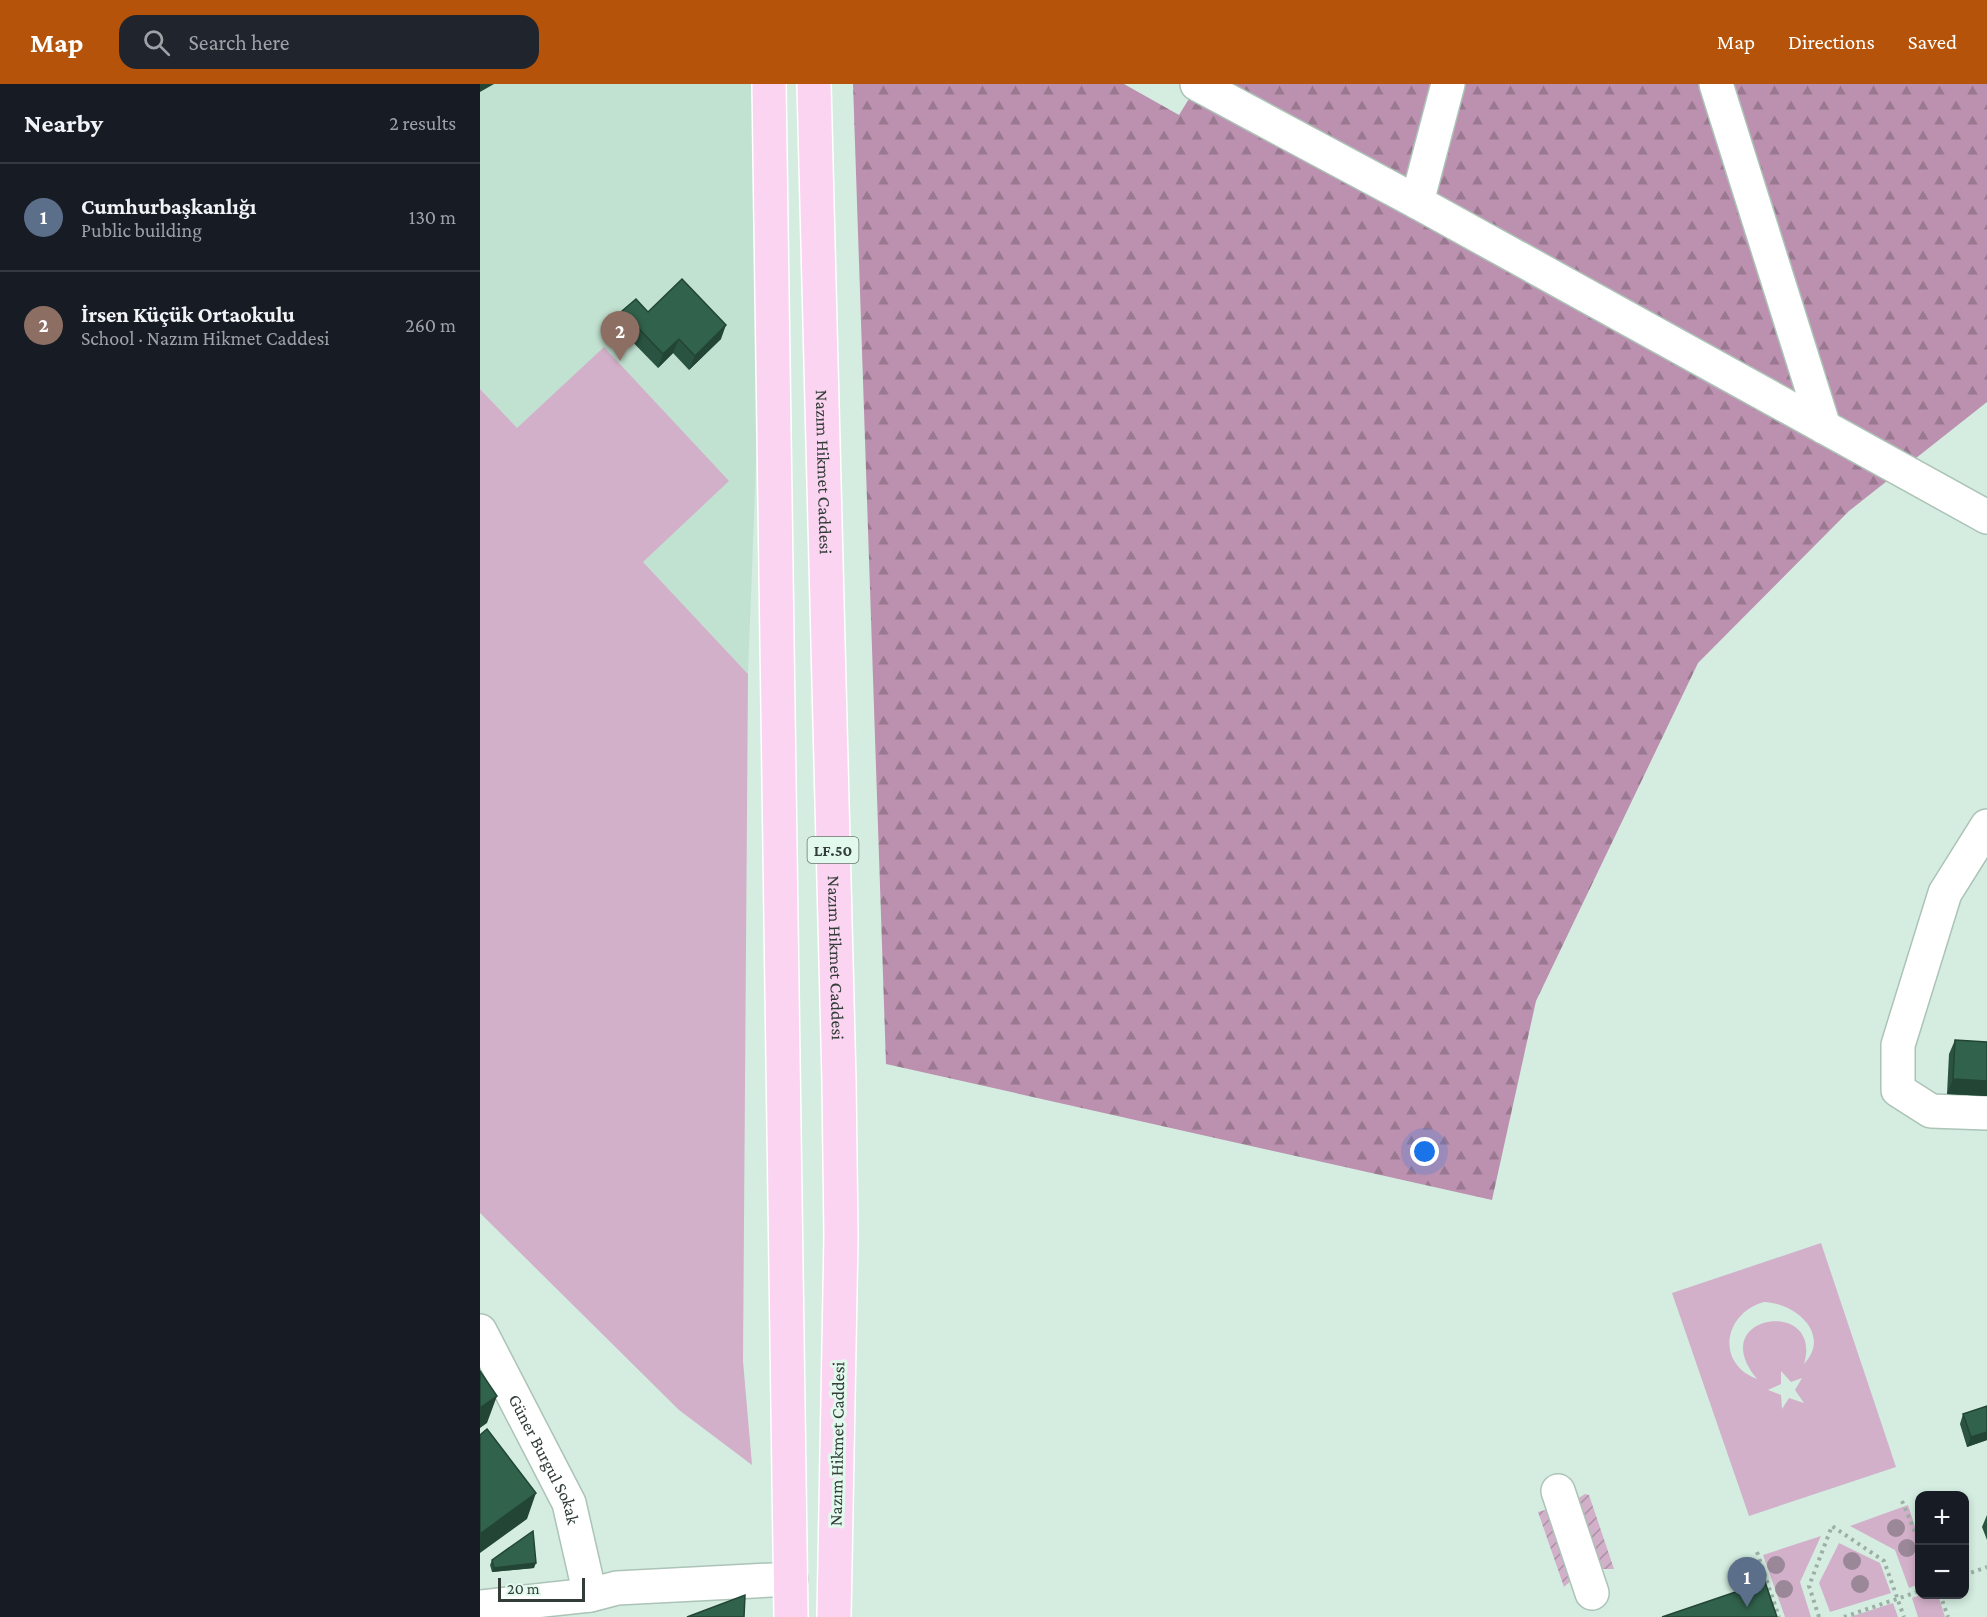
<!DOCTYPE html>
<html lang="en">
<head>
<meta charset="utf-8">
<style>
  body { margin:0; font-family:"Crimson Pro",serif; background:#20242c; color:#f1f3f6 }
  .controls { position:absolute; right:18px; bottom:18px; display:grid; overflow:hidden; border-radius:12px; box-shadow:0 3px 9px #0003 }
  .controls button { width:54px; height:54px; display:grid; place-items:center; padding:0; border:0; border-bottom:2px solid #363941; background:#171b24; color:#f1f3f6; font:30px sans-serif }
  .scale { position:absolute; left:18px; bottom:15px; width:87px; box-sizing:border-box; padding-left:6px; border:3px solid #333d38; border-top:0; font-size:16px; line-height:21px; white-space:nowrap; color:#333d38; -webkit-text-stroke:4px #e1faed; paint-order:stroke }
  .you { position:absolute; left:945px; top:1068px; width:21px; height:21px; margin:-15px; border:4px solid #fff; border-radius:50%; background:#1a73e8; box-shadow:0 0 0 9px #1a73e833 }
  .badge { display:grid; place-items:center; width:39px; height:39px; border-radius:50%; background:#b45309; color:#fff; font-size:20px; font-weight:700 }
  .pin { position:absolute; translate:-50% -50px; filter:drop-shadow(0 2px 3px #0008) }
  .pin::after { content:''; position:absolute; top:32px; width:21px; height:18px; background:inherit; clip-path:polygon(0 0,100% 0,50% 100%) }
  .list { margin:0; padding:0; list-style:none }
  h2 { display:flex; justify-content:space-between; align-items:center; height:78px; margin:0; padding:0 24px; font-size:26px }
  h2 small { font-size:20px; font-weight:400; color:#9ea1a6 }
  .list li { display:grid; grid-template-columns:39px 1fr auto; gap:18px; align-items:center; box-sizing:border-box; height:108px; padding:0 24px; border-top:2px solid #363941 }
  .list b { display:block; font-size:22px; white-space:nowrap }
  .list p { margin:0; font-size:20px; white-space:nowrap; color:#9ea1a6 }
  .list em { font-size:20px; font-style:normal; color:#9ea1a6 }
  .icon { flex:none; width:33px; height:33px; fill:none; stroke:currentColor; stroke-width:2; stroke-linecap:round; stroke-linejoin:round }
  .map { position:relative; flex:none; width:1507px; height:1533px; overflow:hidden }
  header { display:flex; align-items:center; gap:36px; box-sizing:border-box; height:84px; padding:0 30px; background:#b45309; color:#fff }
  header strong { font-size:28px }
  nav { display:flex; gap:33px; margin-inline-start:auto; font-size:21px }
  .search { width:420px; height:54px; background:#20242c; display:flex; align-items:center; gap:15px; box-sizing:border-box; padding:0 21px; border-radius:18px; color:#9ea1a6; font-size:22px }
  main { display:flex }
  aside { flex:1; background:#171b24 }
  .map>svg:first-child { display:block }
  .built { fill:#c2e2d1 }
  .grass { fill:#d2b0c9; fill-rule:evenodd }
  .forest { fill:url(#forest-firs) }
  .garden { fill:url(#garden-furrows) }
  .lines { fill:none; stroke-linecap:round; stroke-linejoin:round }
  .minor-casing { stroke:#acc3b7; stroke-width:36 }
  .major-casing { stroke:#fff; stroke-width:36 }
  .path { stroke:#9cafa5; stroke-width:4; stroke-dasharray:3 4.5; stroke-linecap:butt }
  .minor { stroke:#fff; stroke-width:33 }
  .major { stroke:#fad4f0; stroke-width:33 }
  .tree { fill:#9a8899 }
  .wall { fill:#2a5441 }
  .shaded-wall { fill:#224535 }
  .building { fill:#31624c; stroke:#224535; stroke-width:1.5 }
  .labels { text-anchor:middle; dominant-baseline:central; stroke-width:6; stroke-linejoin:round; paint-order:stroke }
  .shield { fill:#e1faed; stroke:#67766e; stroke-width:1.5 }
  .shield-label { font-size:16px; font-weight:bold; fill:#333d38 }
  .street-label { font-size:18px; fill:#333d38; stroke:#e1faed }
</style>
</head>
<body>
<header>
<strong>Map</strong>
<div class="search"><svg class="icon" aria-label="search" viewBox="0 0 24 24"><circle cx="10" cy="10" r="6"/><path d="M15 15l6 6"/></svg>Search here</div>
<nav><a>Map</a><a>Directions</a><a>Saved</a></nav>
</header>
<main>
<aside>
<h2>Nearby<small>2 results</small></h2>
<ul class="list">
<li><span class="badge" style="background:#5c6f8a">1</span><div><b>Cumhurbaşkanlığı</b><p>Public building</p></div><em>130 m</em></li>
<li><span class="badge" style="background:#8d6e63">2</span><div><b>İrsen Küçük Ortaokulu</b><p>School · Nazım Hikmet Caddesi</p></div><em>260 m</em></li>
</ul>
</aside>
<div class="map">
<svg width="1507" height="1533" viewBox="0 0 1507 1533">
  <defs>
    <pattern id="forest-firs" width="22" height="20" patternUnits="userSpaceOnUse" patternTransform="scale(1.5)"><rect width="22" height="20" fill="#bc91b0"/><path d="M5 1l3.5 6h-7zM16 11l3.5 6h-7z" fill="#997890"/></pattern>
    <pattern id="garden-furrows" width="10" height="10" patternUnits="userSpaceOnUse" patternTransform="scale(1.5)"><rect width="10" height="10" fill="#d2b0c9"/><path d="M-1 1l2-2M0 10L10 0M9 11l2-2" fill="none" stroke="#ab90a4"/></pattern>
  </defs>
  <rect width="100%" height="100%" fill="#d4ede0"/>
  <path class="built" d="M 0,0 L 273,0 L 281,250 L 268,590 L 0,305 Z"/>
  <path class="grass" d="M 124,263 L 249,397 L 163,478 L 268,590 L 263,1277 L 272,1381 L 199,1326 L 0,1129 L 0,305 L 37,344 Z
    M 1341,1159 L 1416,1383 L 1269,1432 L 1192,1209 ZM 1284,1218 C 1315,1219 1352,1250 1324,1280 C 1344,1213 1223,1230 1277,1295 C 1235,1279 1244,1229 1284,1218 ZM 1301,1287 L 1311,1298 L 1322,1294 L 1315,1306 L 1324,1319 L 1309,1314 L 1302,1325 L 1301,1311 L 1288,1306 L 1301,1300 Z
    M 1428,1421 L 1439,1455 L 1439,1500 L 1429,1504 L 1415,1466 L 1370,1442 Z
    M 1341,1452 L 1320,1498 L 1331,1533 L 1305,1533 L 1283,1471 Z
    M 1359,1459 L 1400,1479 L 1411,1509 L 1350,1528 L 1339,1499 Z
    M 1274,1474 L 1294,1530 L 1263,1516 L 1251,1482 Z
    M 1440,1511 L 1458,1511 L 1465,1533 L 1438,1533 L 1432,1514 Z
    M 1413,1519 L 1418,1533 L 1370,1533 Z"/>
  <path class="forest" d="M 373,0 L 644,0 L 699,31 L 718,0 L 1507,0 L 1507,318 L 1369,427 L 1218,579 L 1056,917 L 1012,1116 L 406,980 Z"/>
  <path class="garden" d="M 1105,1410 L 1109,1411 L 1134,1485 L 1120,1485 L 1097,1415 Z
    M 1065,1426 L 1070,1427 L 1093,1495 L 1084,1503 L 1058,1428 Z"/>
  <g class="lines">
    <defs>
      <g id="minor">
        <path d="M 717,0 L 937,118 L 1507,433"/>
        <path d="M 1236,0 L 1344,343"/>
        <path d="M 937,118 L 968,0"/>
        <path d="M 1507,742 L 1465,809 L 1418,961 L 1418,1006 L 1451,1027 L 1507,1029"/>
        <path id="s1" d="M 0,1247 L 89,1419 L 110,1511"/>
        <path d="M 1078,1407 L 1112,1509"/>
        <path d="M 0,1523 L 110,1511 L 137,1504 L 311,1495"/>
      </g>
      <g id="major">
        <path d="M 289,0 L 311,1533"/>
        <path id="s2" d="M 334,0 L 359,997 L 361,1152 L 354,1533"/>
      </g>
    </defs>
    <use href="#minor" class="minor-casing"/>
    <use href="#major" class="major-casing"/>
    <path class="path" d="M 1422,1417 L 1440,1460
      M 1277,1468 L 1299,1533
      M 1484,1491 L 1507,1483
      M 1460,1510 L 1468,1533
      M 1339,1533 L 1329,1502 L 1352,1442 L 1404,1477 L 1424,1533
      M 1364,1533 L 1440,1507"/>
    <use href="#minor" class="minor"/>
    <use href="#major" class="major"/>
  </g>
  <g class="tree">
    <circle cx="1416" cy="1444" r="9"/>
    <circle cx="1427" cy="1464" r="9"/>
    <circle cx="1372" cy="1477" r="9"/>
    <circle cx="1296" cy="1481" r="9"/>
    <circle cx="1380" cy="1500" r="9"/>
    <circle cx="1304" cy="1505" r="9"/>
  </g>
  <path class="wall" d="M 142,227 L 168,228 L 241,255 L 209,286 L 193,269 L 178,284 L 137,242 Z
    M 1475,956 L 1507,958 L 1507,1012 L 1467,1010 L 1469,970 Z
    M 1507,1322 L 1507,1356 L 1487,1363 L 1480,1340 L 1483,1330 Z
    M 1507,1431 L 1507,1456 L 1502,1443 Z
    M 12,1476 L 54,1484 L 12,1488 L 10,1481 Z"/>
  <path class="shaded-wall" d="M 0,0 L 14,0 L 0,8 Z
    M 246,241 L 241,255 L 209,286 L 215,272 Z
    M 199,255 L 193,269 L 178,284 L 183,270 Z
    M 1473,995 L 1507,997 L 1507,1012 L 1467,1010 Z
    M 17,1312 L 7,1339 L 0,1344 L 0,1324 Z
    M 1507,1348 L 1507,1356 L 1487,1363 L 1491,1353 Z
    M 56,1409 L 47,1435 L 0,1469 L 0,1450 Z
    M 56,1479 L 54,1484 L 12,1488 L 14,1484 Z"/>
  <path class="building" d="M 202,195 L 246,241 L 215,272 L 199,255 L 183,270 L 142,227 L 156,215 L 168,228 Z
    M 1475,956 L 1507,958 L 1507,997 L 1473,995 Z
    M 0,1287 L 17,1312 L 0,1324 Z
    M 1507,1322 L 1507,1348 L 1491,1353 L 1483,1330 Z
    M 7,1345 L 56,1409 L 0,1450 L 0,1351 Z
    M 53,1447 L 56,1479 L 14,1484 L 12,1476 Z
    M 1285,1498 L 1297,1533 L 1182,1533 Z
    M 265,1511 L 264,1533 L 207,1533 Z"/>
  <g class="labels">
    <rect class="shield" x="327.5" y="753" width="51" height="26" rx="4.5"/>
    <g class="shield-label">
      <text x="353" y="766">LF.50</text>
    </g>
    <g class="street-label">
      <text stroke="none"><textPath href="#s2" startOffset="388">Nazım Hikmet Caddesi</textPath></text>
      <text stroke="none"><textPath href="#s2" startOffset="874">Nazım Hikmet Caddesi</textPath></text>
      <text transform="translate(357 1360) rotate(-89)">Nazım Hikmet Caddesi</text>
      <text stroke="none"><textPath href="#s1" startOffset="144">Güner Burgul Sokak</textPath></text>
    </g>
  </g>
</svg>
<div class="controls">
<button>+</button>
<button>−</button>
</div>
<div class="scale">20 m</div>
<div class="you"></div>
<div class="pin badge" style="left:1267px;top:1523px;background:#5c6f8a">1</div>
<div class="pin badge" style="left:140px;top:277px;background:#8d6e63">2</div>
</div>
</main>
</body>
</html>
